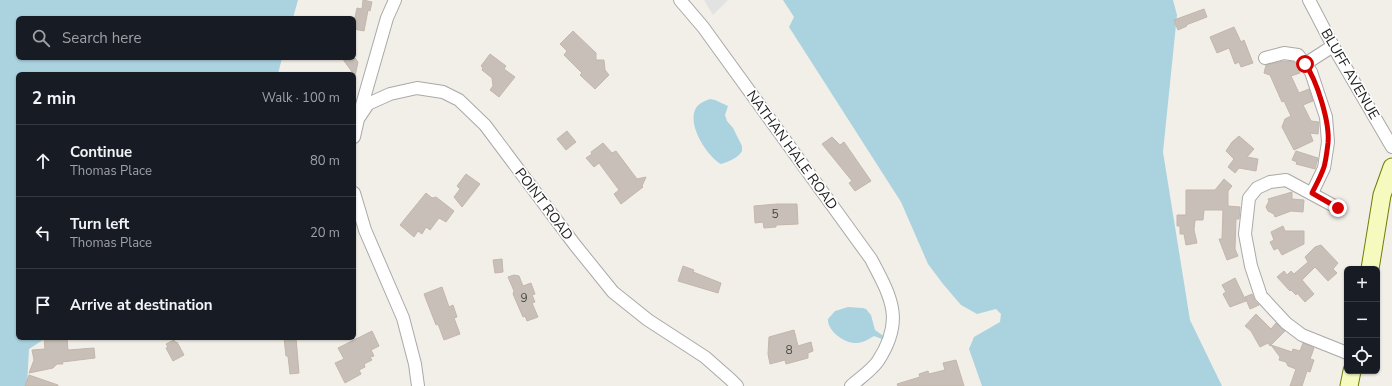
<!DOCTYPE html>
<html lang="en">
<head>
<meta charset="utf-8">
<style>
  body { margin:0; font-family:"Nunito Sans",sans-serif; background:#20242c; color:#f1f3f6 }
  .controls { position:absolute; right:12px; bottom:12px; display:grid; overflow:hidden; border-radius:6px; box-shadow:0 1px 3px #0004 }
  .controls button { width:36px; height:36px; display:grid; place-items:center; padding:0; border:0; border-bottom:1px solid #363941; background:#171b24; color:#f1f3f6; font:20px sans-serif }
  .stop { position:absolute; width:12px; height:12px; margin:-9px; border:3px solid #d40000; border-radius:50%; background:#fff }
  .stop.end { background:#d40000; border-color:#fff; box-shadow:0 1px 4px #0008 }
  .list { margin:0; padding:0; list-style:none }
  h2 { display:flex; justify-content:space-between; align-items:center; height:52px; margin:0; padding:0 16px; font-size:17px }
  h2 small { font-size:13px; font-weight:400; color:#9ea1a6 }
  .list li { display:grid; grid-template-columns:26px 1fr auto; gap:12px; align-items:center; box-sizing:border-box; height:72px; padding:0 16px; border-top:1px solid #363941 }
  .list b { display:block; font-size:15px; white-space:nowrap }
  .list p { margin:0; font-size:13px; white-space:nowrap; color:#9ea1a6 }
  .list em { font-size:13px; font-style:normal; color:#9ea1a6 }
  .icon { flex:none; width:22px; height:22px; fill:none; stroke:currentColor; stroke-width:2; stroke-linecap:round; stroke-linejoin:round }
  .map { position:relative; flex:none; width:1392px; height:386px; overflow:hidden }
  .search { position:absolute; background:#171b24; box-shadow:0 1px 3px #0004; left:16px; top:16px; width:340px; height:44px; display:flex; align-items:center; gap:10px; box-sizing:border-box; padding:0 14px; border-radius:6px; color:#9ea1a6; font-size:15px }
  .panel { position:absolute; background:#171b24; box-shadow:0 1px 3px #0004; left:16px; top:72px; width:340px; height:268px; border-radius:6px }
  .map>svg:first-child { display:block }
  .parking { fill:#e2e2e2 }
  .water { fill:#aad3df }
  .building { fill:#c7bfb8; stroke:#c4b6ab }
  .lines { fill:none; stroke-linecap:round; stroke-linejoin:round }
  .street-casing { stroke:#a9a9a9; stroke-width:14 }
  .secondary-casing { stroke:#707d05; stroke-width:19 }
  .street { stroke:#fff; stroke-width:12 }
  .secondary { stroke:#f7fabf; stroke-width:17 }
  .route { stroke:#d40000; stroke-width:5 }
  .labels { text-anchor:middle; dominant-baseline:central; stroke-width:3.5; stroke-linejoin:round; paint-order:stroke }
  .number-label { font-size:12px; fill:#4b4948 }
  .street-label { font-size:14px; fill:#222; stroke:#fff }
</style>
</head>
<body>
<div class="map">
<svg width="1392" height="386" viewBox="0 0 1392 386">
  <rect width="100%" height="100%" fill="#f2efe9"/>
  <path class="parking" d="M 704,0 L 728,0 L 713,15 Z"/>
  <path class="water" d="M 0,0 L 298,0 L 293,18 L 18,18 L 18,58 L 282,58 L 278,74 L 18,74 L 18,338 L 46,338 L 29,349 L 27,386 L 0,386 Z
    M 783,0 L 1173,0 L 1177,15 L 1163,152 L 1190,320 L 1222,386 L 982,386 L 969,349 L 974,337 L 1000,322 L 1001,314 L 996,309 L 977,314 L 961,305 L 943,284 L 928,264 L 901,202 L 789,27 L 794,17 Z
    M 710,99 L 715,100 L 728,106 L 725,115 L 727,121 L 733,128 L 742,146 L 742,151 C 739,157 729,162 721,164 C 707,156 688,126 695,110 C 698,103 705,101 710,99 Z
    M 848,307 L 863,308 L 866,309 L 871,315 L 875,330 L 885,337 L 882,339 L 874,336 C 869,339 863,343 857,343 C 845,344 827,331 828,319 L 835,311 Z"/>
  <path class="building" d="M 363,0 L 372,2 L 370,11 L 368,10 L 364,31 L 354,29 L 354,22 L 357,8 L 362,9 Z
    M 1204,9 L 1207,17 L 1186,25 L 1187,26 L 1178,30 L 1174,20 Z
    M 1234,27 L 1241,42 L 1244,40 L 1253,63 L 1241,67 L 1239,62 L 1235,64 L 1229,48 L 1217,53 L 1210,37 Z
    M 573,31 L 596,53 L 596,60 L 604,60 L 605,70 L 609,75 L 595,89 L 580,75 L 582,73 L 564,55 L 567,51 L 560,44 Z
    M 490,54 L 506,66 L 504,69 L 515,77 L 499,97 L 490,90 L 493,86 L 492,78 L 482,70 L 483,68 L 481,66 Z
    M 342,58 L 355,58 L 358,62 L 355,76 Z
    M 1284,61 L 1294,62 L 1298,68 L 1300,73 L 1291,76 L 1299,93 L 1309,89 L 1313,101 L 1303,105 L 1311,121 L 1319,122 L 1318,134 L 1310,133 L 1313,141 L 1294,150 L 1282,127 L 1285,119 L 1291,116 L 1284,101 L 1282,102 L 1270,75 L 1264,73 L 1266,65 Z
    M 567,131 L 576,142 L 566,150 L 557,139 Z
    M 1239,136 L 1254,149 L 1247,157 L 1258,159 L 1256,171 L 1239,168 L 1235,173 L 1228,167 L 1234,159 L 1226,151 L 1232,142 Z
    M 832,137 L 840,145 L 844,142 L 871,181 L 855,191 L 849,183 L 852,181 L 822,144 Z
    M 603,143 L 612,153 L 616,151 L 637,179 L 646,177 L 642,186 L 643,187 L 621,204 L 614,194 L 619,190 L 599,163 L 594,167 L 586,158 L 592,154 L 591,152 Z
    M 1296,151 L 1318,158 L 1315,169 L 1296,164 L 1297,162 L 1292,160 Z
    M 466,174 L 480,184 L 462,207 L 454,197 L 460,189 L 457,186 Z
    M 1224,179 L 1232,186 L 1228,191 L 1228,206 L 1240,207 L 1239,219 L 1236,219 L 1235,249 L 1238,256 L 1227,260 L 1219,239 L 1222,239 L 1223,210 L 1204,210 L 1203,220 L 1195,220 L 1194,230 L 1197,243 L 1186,245 L 1184,234 L 1180,234 L 1180,226 L 1177,226 L 1177,215 L 1186,215 L 1186,190 L 1215,190 Z
    M 1292,192 L 1292,199 L 1304,200 L 1303,212 L 1291,211 L 1275,217 L 1274,214 L 1268,211 L 1266,207 L 1269,201 L 1268,199 Z
    M 426,193 L 432,198 L 436,197 L 454,211 L 446,222 L 439,218 L 430,230 L 426,227 L 422,234 L 418,231 L 414,237 L 400,225 Z
    M 777,204 L 797,204 L 798,224 L 776,225 L 776,227 L 764,228 L 763,222 L 755,223 L 754,206 Z
    M 1283,226 L 1285,231 L 1304,231 L 1304,244 L 1282,255 L 1278,248 L 1274,250 L 1270,242 L 1274,240 L 1271,232 Z
    M 1321,245 L 1338,263 L 1333,269 L 1337,273 L 1328,281 L 1315,267 L 1302,280 L 1314,294 L 1305,302 L 1297,293 L 1296,295 L 1291,290 L 1290,291 L 1277,277 L 1284,271 L 1287,275 L 1291,271 L 1294,274 L 1308,262 L 1305,257 L 1315,247 Z
    M 502,259 L 503,272 L 495,273 L 493,260 Z
    M 683,266 L 694,270 L 693,272 L 721,283 L 718,293 L 678,281 Z
    M 514,275 L 519,276 L 523,286 L 531,283 L 535,294 L 532,295 L 535,302 L 532,303 L 538,317 L 527,321 L 525,316 L 523,317 L 513,294 L 514,291 L 508,277 Z
    M 1235,278 L 1246,301 L 1230,307 L 1223,294 L 1226,292 L 1222,285 Z
    M 442,287 L 449,307 L 453,305 L 457,317 L 454,318 L 460,334 L 444,340 L 438,324 L 436,325 L 424,294 Z
    M 1252,294 L 1255,301 L 1259,305 L 1250,309 L 1245,297 Z
    M 1256,314 L 1271,329 L 1276,323 L 1285,331 L 1270,346 L 1268,343 L 1260,347 L 1251,331 L 1245,326 Z
    M 794,330 L 798,346 L 811,342 L 813,351 L 808,353 L 808,358 L 786,364 L 785,360 L 770,364 L 768,354 L 769,337 Z
    M 372,331 L 379,346 L 371,350 L 374,356 L 370,357 L 372,360 L 364,364 L 365,367 L 359,370 L 361,374 L 345,383 L 335,363 L 344,359 L 338,348 Z
    M 44,338 L 67,338 L 68,350 L 94,348 L 95,358 L 62,362 L 63,364 L 57,364 L 53,368 L 29,373 L 34,360 L 32,350 L 45,349 Z
    M 284,338 L 296,338 L 299,373 L 290,374 L 288,356 L 286,356 Z
    M 174,340 L 176,343 L 177,342 L 184,355 L 173,361 L 166,348 L 168,347 L 166,344 Z
    M 1303,343 L 1314,348 L 1310,359 L 1314,360 L 1310,372 L 1307,371 L 1302,386 L 1290,386 L 1296,369 L 1288,366 L 1286,362 L 1279,360 L 1280,357 L 1271,345 L 1292,352 L 1293,349 L 1300,351 Z
    M 956,360 L 964,386 L 898,386 L 897,384 L 920,377 L 919,374 L 928,371 L 929,374 L 945,370 L 943,363 Z
    M 29,375 L 58,385 L 58,386 L 25,386 Z"/>
  <g class="lines">
    <defs>
      <path id="street" d="M 680,0 L 703,27 L 871,259 C 891,297 905,320 878,361 C 872,370 860,378 851,386
        M 1309,0 L 1333,46 L 1392,147
        M 1265,58 L 1284,53 L 1298,55 L 1311,72 L 1326,117 L 1328,142 L 1324,168 L 1312,193
        M 1305,64 L 1333,46
        M 360,112 L 387,18 L 395,0
        M 354,137 L 358,119 L 368,104 L 390,94 L 417,88 L 443,92 L 459,100 L 485,125 L 575,245 L 613,292 L 648,320 L 705,357 L 730,379 L 737,386
        M 354,193 L 365,230 L 403,318 L 415,364 L 418,386
        M 1338,208 L 1286,180 L 1270,182 L 1257,188 L 1249,198 L 1245,234 L 1251,266 L 1261,296 L 1286,323 L 1302,335 L 1347,353"/>
      <path id="secondary" d="M 1370,269 L 1382,195 L 1392,167
        M 1349,386 L 1352,371"/>
    </defs>
    <use href="#street" class="street-casing"/>
    <use href="#secondary" class="secondary-casing"/>
    <use href="#street" class="street"/>
    <use href="#secondary" class="secondary"/>
  </g>
  <g class="lines">
    <path class="route" d="M 1305,64 C 1317,80 1330,123 1328,143 C 1327,151 1326,160 1324,167 C 1321,176 1316,185 1312,193 L 1338,208"/>
  </g>
  <g class="labels">
    <g class="number-label">
      <text x="775" y="214">5</text>
      <text x="524" y="298">9</text>
      <text x="789" y="350">8</text>
    </g>
    <g class="street-label">
      <text transform="translate(1350 74) rotate(60)">BLUFF AVENUE</text>
      <text transform="translate(792 150) rotate(54)">NATHAN HALE ROAD</text>
      <text transform="translate(544 204) rotate(53)">POINT ROAD</text>
    </g>
  </g>
</svg>
<div class="controls">
<button>+</button>
<button>−</button>
<button><svg class="icon" aria-label="locate" viewBox="0 0 24 24"><circle cx="12" cy="12" r="6"/><path d="M12 2v4M12 18v4M2 12h4M18 12h4"/></svg></button>
</div>
<div class="stop" style="left:1305px;top:64px"></div>
<div class="stop end" style="left:1338px;top:208px"></div>
<div class="search"><svg class="icon" aria-label="search" viewBox="0 0 24 24"><circle cx="10" cy="10" r="6"/><path d="M15 15l6 6"/></svg>Search here</div>
<section class="panel">
<h2>2 min<small>Walk · 100 m</small></h2>
<ul class="list">
<li><svg class="icon" aria-label="ahead" viewBox="0 0 24 24"><path d="M12 20V5M6 11l6-6 6 6"/></svg><div><b>Continue</b><p>Thomas Place</p></div><em>80 m</em></li>
<li><svg class="icon" aria-label="left" viewBox="0 0 24 24"><path d="M17 20v-9H6M10 6l-5 5 5 5"/></svg><div><b>Turn left</b><p>Thomas Place</p></div><em>20 m</em></li>
<li><svg class="icon" aria-label="arrive" viewBox="0 0 24 24"><path d="M6 21V4h12l-3 4 3 4H6"/></svg><div><b>Arrive at destination</b></div></li>
</ul>
</section>
</div>
</body>
</html>
